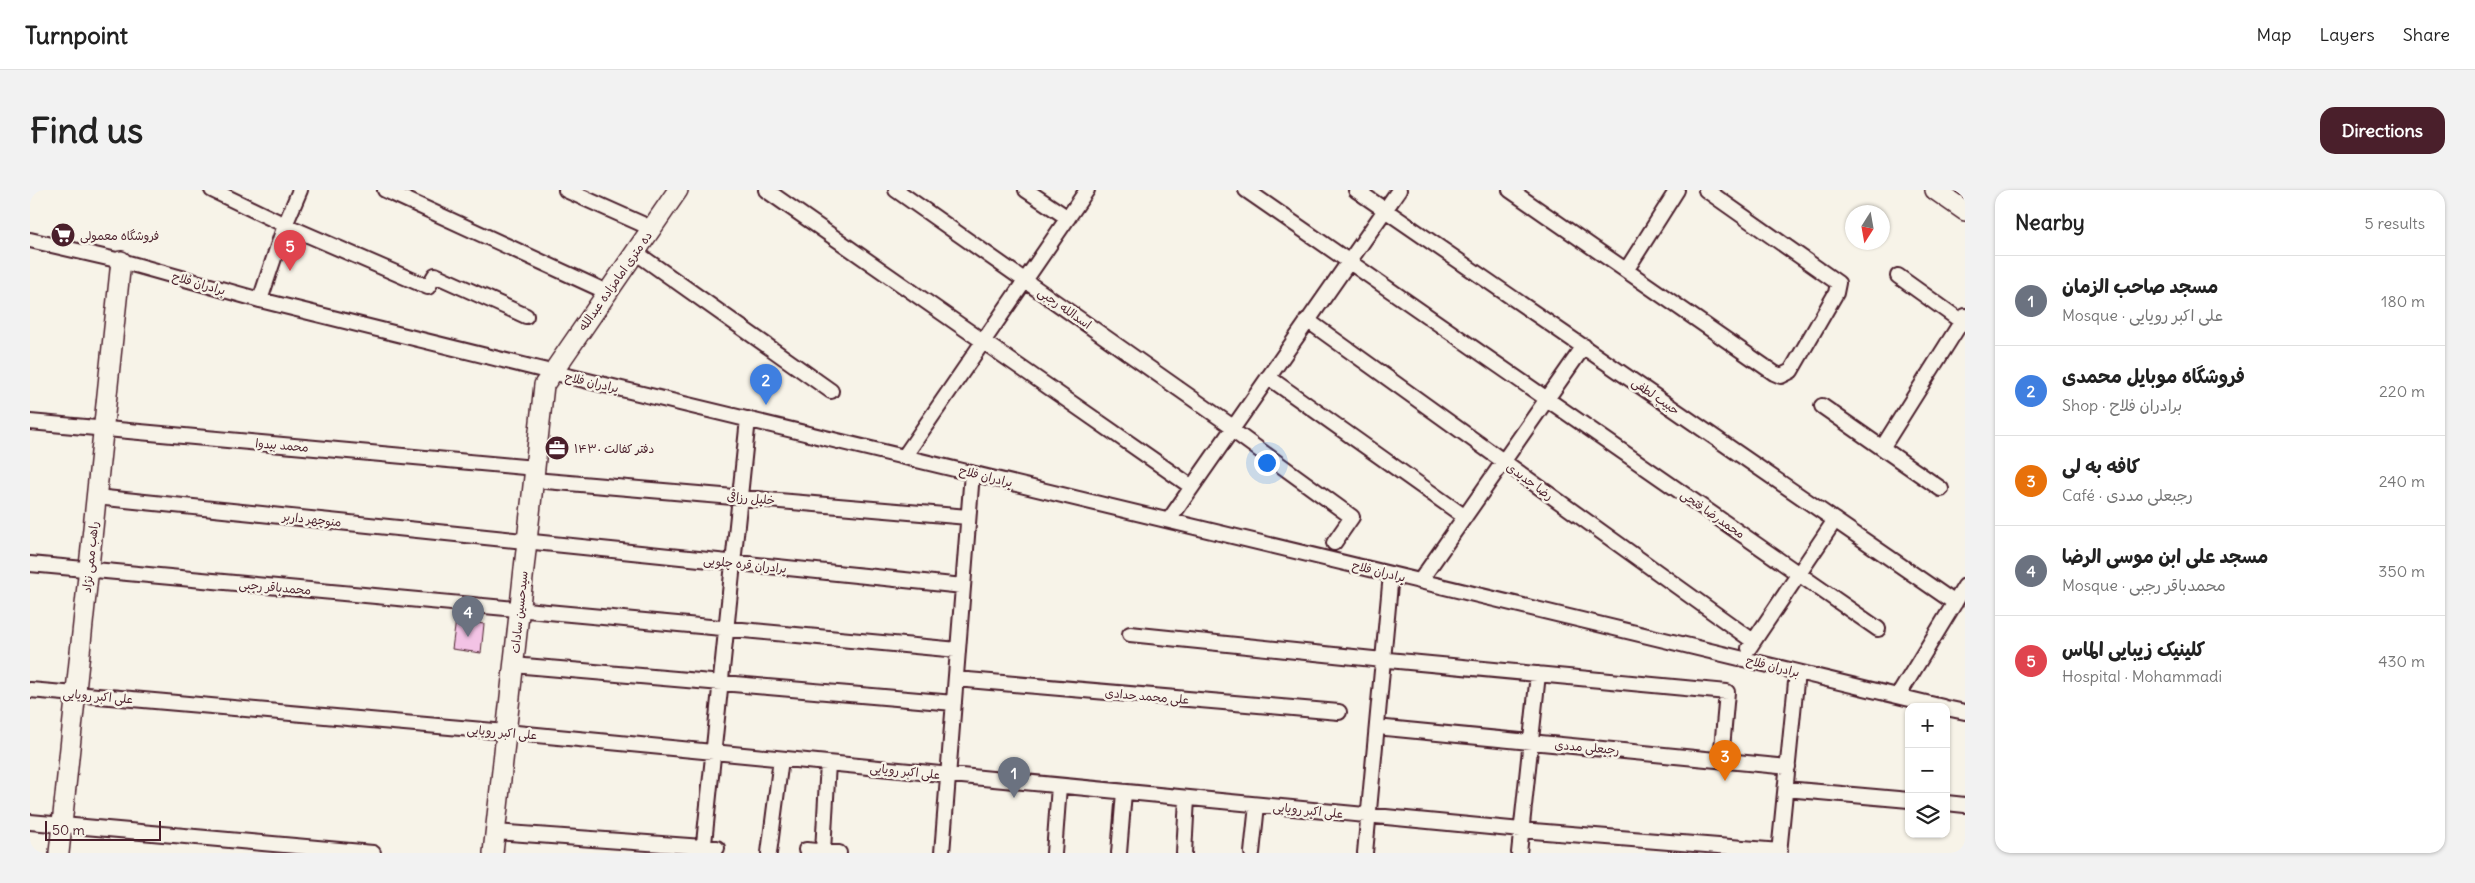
<!DOCTYPE html>
<html lang="en">
<head>
<meta charset="utf-8">
<style>
  body { margin:0; font-family:Delius,"Playpen Sans Arabic",sans-serif; background:#f2f2f2; color:#222 }
  .controls { position:absolute; right:15px; bottom:15px; display:grid; overflow:hidden; border-radius:10px; box-shadow:0 1px 4px #0004 }
  .controls button { width:45px; height:45px; display:grid; place-items:center; padding:0; border:0; border-bottom:1px solid #e0e0e0; background:#fff; color:#222; font:25px sans-serif }
  .compass { position:absolute; left:1815px; top:15px; width:45px; height:45px; border-radius:50%; background:#fff; box-shadow:0 1px 4px #0004; rotate:191deg }
  .scale { position:absolute; left:15px; bottom:12px; width:116px; box-sizing:border-box; padding-left:5px; border:2px solid #4a1f2b; border-top:0; font-size:14px; line-height:18px; white-space:nowrap; color:#4a1f2b; -webkit-text-stroke:4px #f7f3e8; paint-order:stroke }
  .you { position:absolute; left:1236px; top:272px; width:18px; height:18px; margin:-12px; border:4px solid #fff; border-radius:50%; background:#1a73e8; box-shadow:0 0 0 8px #1a73e833 }
  .badge { display:grid; place-items:center; width:32px; height:32px; border-radius:50%; background:#4a1f2b; color:#fff; font-size:16px; font-weight:700 }
  .pin { position:absolute; translate:-50% -41px; filter:drop-shadow(0 1px 2px #0008) }
  .pin::after { content:''; position:absolute; top:26px; width:18px; height:15px; background:inherit; clip-path:polygon(0 0,100% 0,50% 100%) }
  .list { margin:0; padding:0; list-style:none }
  h2 { display:flex; justify-content:space-between; align-items:center; height:65px; margin:0; padding:0 20px; font-size:21px }
  h2 small { font-size:16px; font-weight:400; color:#767676 }
  .list li { display:grid; grid-template-columns:32px 1fr auto; gap:15px; align-items:center; box-sizing:border-box; height:90px; padding:0 20px; border-top:1px solid #e0e0e0 }
  .list b { display:block; font-size:19px; white-space:nowrap }
  .list p { margin:0; font-size:16px; white-space:nowrap; color:#767676 }
  .list em { font-size:16px; font-style:normal; color:#767676 }
  .icon { flex:none; width:28px; height:28px; fill:none; stroke:currentColor; stroke-width:2; stroke-linecap:round; stroke-linejoin:round }
  .map { position:relative; flex:none; width:1935px; height:663px; overflow:hidden; border-radius:15px }
  header { display:flex; align-items:center; gap:30px; box-sizing:border-box; height:70px; padding:0 25px; background:#fff; border-bottom:1px solid #e0e0e0 }
  header strong { font-size:24px }
  nav { display:flex; gap:28px; margin-inline-start:auto; font-size:18px }
  .intro { display:flex; align-items:center; justify-content:space-between; box-sizing:border-box; height:120px; padding:0 30px }
  h1 { margin:0; font-size:35px }
  .button { padding:12px 22px; border-radius:15px; background:#4a1f2b; color:#fff; font-size:18px; font-weight:700 }
  main { display:flex; gap:30px; padding:0 30px }
  aside { flex:1; background:#fff; border-radius:15px; box-shadow:0 1px 4px #0004 }
  .map>svg:first-child { display:block }
  .building { fill:#f3c3e5; stroke:#4a1f2b }
  .lines { fill:none; stroke-linecap:round; stroke-linejoin:round }
  .street-casing { stroke:#4a1f2b; stroke-width:18 }
  .secondary-casing { stroke:#4a1f2b; stroke-width:22 }
  .street { stroke:#f7f3e8; stroke-width:14 }
  .secondary { stroke:#f7f3e8; stroke-width:19 }
  .labels { text-anchor:middle; dominant-baseline:central; stroke-width:5; stroke-linejoin:round; paint-order:stroke }
  .poi-label { font-size:12px; fill:#4a1f2b; stroke:#f7f3e8; text-anchor:start }
  .street-label { font-size:12px; fill:#4a1f2b; stroke:#f7f3e8 }
</style>
</head>
<body>
<header>
<strong>Turnpoint</strong>
<nav><a>Map</a><a>Layers</a><a>Share</a></nav>
</header>
<div class="intro"><h1>Find us</h1><a class="button">Directions</a></div>
<main>
<div class="map">
<svg width="1935" height="663" viewBox="0 0 1935 663">
  <rect width="100%" height="100%" fill="#f7f3e8"/>
  <filter id="ink" filterUnits="userSpaceOnUse"><feTurbulence type="fractalNoise" baseFrequency=".02" numOctaves="2"/><feDisplacementMap in="SourceGraphic" scale="10" xChannelSelector="R" yChannelSelector="G"/><feConvolveMatrix kernelMatrix="1 2 1 2 8 2 1 2 1" color-interpolation-filters="sRGB"/></filter>
  <g filter="url(#ink)">
    <path class="building" d="M 426,430 L 454,434 L 451,463 L 422,459 Z"/>
    <g class="lines">
      <defs>
        <path id="street" d="M 182,0 L 255,35 L 398,97 L 405,85 L 496,126
          M 355,0 L 577,102
          M 536,0 L 621,38
          M 736,0 L 1162,297
          M 866,0 L 1203,237
          M 996,0 L 1038,28
          M 1216,0 L 1848,439
          M 1326,0 L 1925,413
          M 1480,0 L 1744,183 L 1751,186 L 1761,181 L 1806,103 L 1808,93 L 1676,0
          M 0,50 L 91,71 L 230,110 L 521,182 L 1913,517
          M 605,62 L 801,201
          M 1597,79 L 1647,0
          M 1868,86 L 1935,134
          M 230,110 L 255,35 L 270,0
          M 1277,130 L 1723,451
          M 1238,187 L 1435,327
          M 1792,216 L 1911,299
          M 0,232 L 505,278
          M 1202,240 L 1322,327 L 1304,353
          M 1852,258 L 1935,126
          M 874,267 L 1057,0
          M 504,290 L 938,327
          M 66,307 L 933,396
          M 1139,330 L 1369,0
          M 0,374 L 928,460
          M 1390,391 L 1554,156
          M 1100,444 L 1353,470
          M 1719,458 L 1805,330
          M 1358,470 L 1697,502 L 1691,570
          M 483,475 L 924,513
          M 926,489 L 1309,522
          M 0,500 L 476,542 L 1491,640 L 1750,661
          M 1868,506 L 1935,396
          M 1916,518 L 1935,522
          M 1356,538 L 1758,577
          M 1756,599 L 1879,610
          M 1916,613 L 1935,615
          M 0,632 L 343,663
          M 465,642 L 687,658
          M 776,660 L 809,663
          M 793,661 L 798,573
          M 673,663 L 718,229
          M 739,663 L 751,569
          M 912,663 L 942,283
          M 1024,663 L 1029,596
          M 1089,663 L 1094,602
          M 1154,663 L 1157,608
          M 1222,663 L 1227,615
          M 1335,663 L 1361,384
          M 1489,663 L 1508,484
          M 1749,663 L 1767,482"/>
        <path id="secondary" d="M 1905,0 L 1935,21
          M 29,663 L 91,71
          M 463,663 L 514,195 L 648,0"/>
      </defs>
      <use href="#street" class="street-casing"/>
      <use href="#secondary" class="secondary-casing"/>
      <use href="#street" class="street"/>
      <use href="#secondary" class="secondary"/>
    </g>
  </g>
  <defs>
    <symbol id="supermarket-disc" viewBox="-11 -11 22 22"><circle r="9.5" fill="#4a1f2b" stroke="#f7f3e8"/><path d="M-6-5.5h2.5l.6 2H6L4.5 2H-2.5L-4.4-4H-6ZM-1.5 3.2a1.3 1.3 0 1 0 .1 0ZM3 3.2a1.3 1.3 0 1 0 .1 0Z" fill="#fff"/></symbol>
    <symbol id="office-disc" viewBox="-11 -11 22 22"><circle r="9.5" fill="#4a1f2b" stroke="#f7f3e8"/><path d="M-6-3h4V-5.5h4V-3h4V5H-6ZM-1-4.5V-3h2v-1.5ZM-6 0V1H6V0Z" fill="#fff"/></symbol>
  </defs>
  <g fill-rule="evenodd">
    <use href="#supermarket-disc" x="19" y="31" width="28" height="28"/>
    <use href="#office-disc" x="513" y="244" width="28" height="28"/>
  </g>
  <g class="labels">
    <g class="poi-label">
      <text x="50" y="45">فروشگاه معمولی</text>
      <text x="544" y="258">دفتر کفالت ۱۴۳۰</text>
    </g>
    <g class="street-label">
      <text transform="translate(585 91) rotate(-55)">ده متری امامزاده عبدالله</text>
      <text transform="translate(169 93) rotate(16)">برادران فلاح</text>
      <text transform="translate(1035 118) rotate(35)">اسدالله رجبی</text>
      <text transform="translate(562 192) rotate(13)">برادران فلاح</text>
      <text transform="translate(1626 206) rotate(35)">حبیب لطفی</text>
      <text transform="translate(252 255) rotate(5)">محمد بیدوا</text>
      <text transform="translate(956 286) rotate(14)">برادران فلاح</text>
      <text transform="translate(1500 291) rotate(36)">رضا جدیدی</text>
      <text transform="translate(721 308) rotate(5)">خلیل رزاقی</text>
      <text transform="translate(1683 324) rotate(35)">محمدرضا فتحی</text>
      <text transform="translate(282 329) rotate(6)">منوچهر داربر</text>
      <text transform="translate(60 367) rotate(-84)">راهب ممی نژاد</text>
      <text transform="translate(715 374) rotate(6)">برادران قره چلویی</text>
      <text transform="translate(1349 381) rotate(14)">برادران فلاح</text>
      <text transform="translate(245 397) rotate(5)">محمدباقر رجبی</text>
      <text transform="translate(489 422) rotate(-84)">سیدحسین سادات</text>
      <text transform="translate(1743 476) rotate(14)">برادران فلاح</text>
      <text transform="translate(68 506) rotate(5)">علی اکبر رویایی</text>
      <text transform="translate(1117 506) rotate(5)">علی محمد حدادی</text>
      <text transform="translate(472 542) rotate(5)">علی اکبر رویایی</text>
      <text transform="translate(1557 557) rotate(5)">رجبعلی مددی</text>
      <text transform="translate(875 581) rotate(6)">علی اکبر رویایی</text>
      <text transform="translate(1278 620) rotate(6)">علی اکبر رویایی</text>
    </g>
  </g>
</svg>
<div class="controls">
<button>+</button>
<button>−</button>
<button><svg class="icon" aria-label="layers" viewBox="0 0 24 24"><path d="M12 4l9 5-9 5-9-5zM3 14l9 5 9-5"/></svg></button>
</div>
<svg class="compass" viewBox="-18 -18 36 36"><path d="M0-13l5 13h-10z" fill="#e53935"/><path d="M0 13l5-13h-10z" fill="#767676"/></svg>
<div class="scale">50 m</div>
<div class="you"></div>
<div class="pin badge" style="left:984px;top:608px;background:#6b7280">1</div>
<div class="pin badge" style="left:736px;top:215px;background:#3f7fe0">2</div>
<div class="pin badge" style="left:1695px;top:591px;background:#e8710a">3</div>
<div class="pin badge" style="left:438px;top:447px;background:#6b7280">4</div>
<div class="pin badge" style="left:260px;top:81px;background:#e0444e">5</div>
</div>
<aside>
<h2>Nearby<small>5 results</small></h2>
<ul class="list">
<li><span class="badge" style="background:#6b7280">1</span><div><b>مسجد صاحب الزمان</b><p>Mosque · علی اکبر رویایی</p></div><em>180 m</em></li>
<li><span class="badge" style="background:#3f7fe0">2</span><div><b>فروشگاه موبایل محمدی</b><p>Shop · برادران فلاح</p></div><em>220 m</em></li>
<li><span class="badge" style="background:#e8710a">3</span><div><b>کافه به لی</b><p>Café · رجبعلی مددی</p></div><em>240 m</em></li>
<li><span class="badge" style="background:#6b7280">4</span><div><b>مسجد علی ابن موسی الرضا</b><p>Mosque · محمدباقر رجبی</p></div><em>350 m</em></li>
<li><span class="badge" style="background:#e0444e">5</span><div><b>کلینیک زیبایی الماس</b><p>Hospital · Mohammadi</p></div><em>430 m</em></li>
</ul>
</aside>
</main>
</body>
</html>
